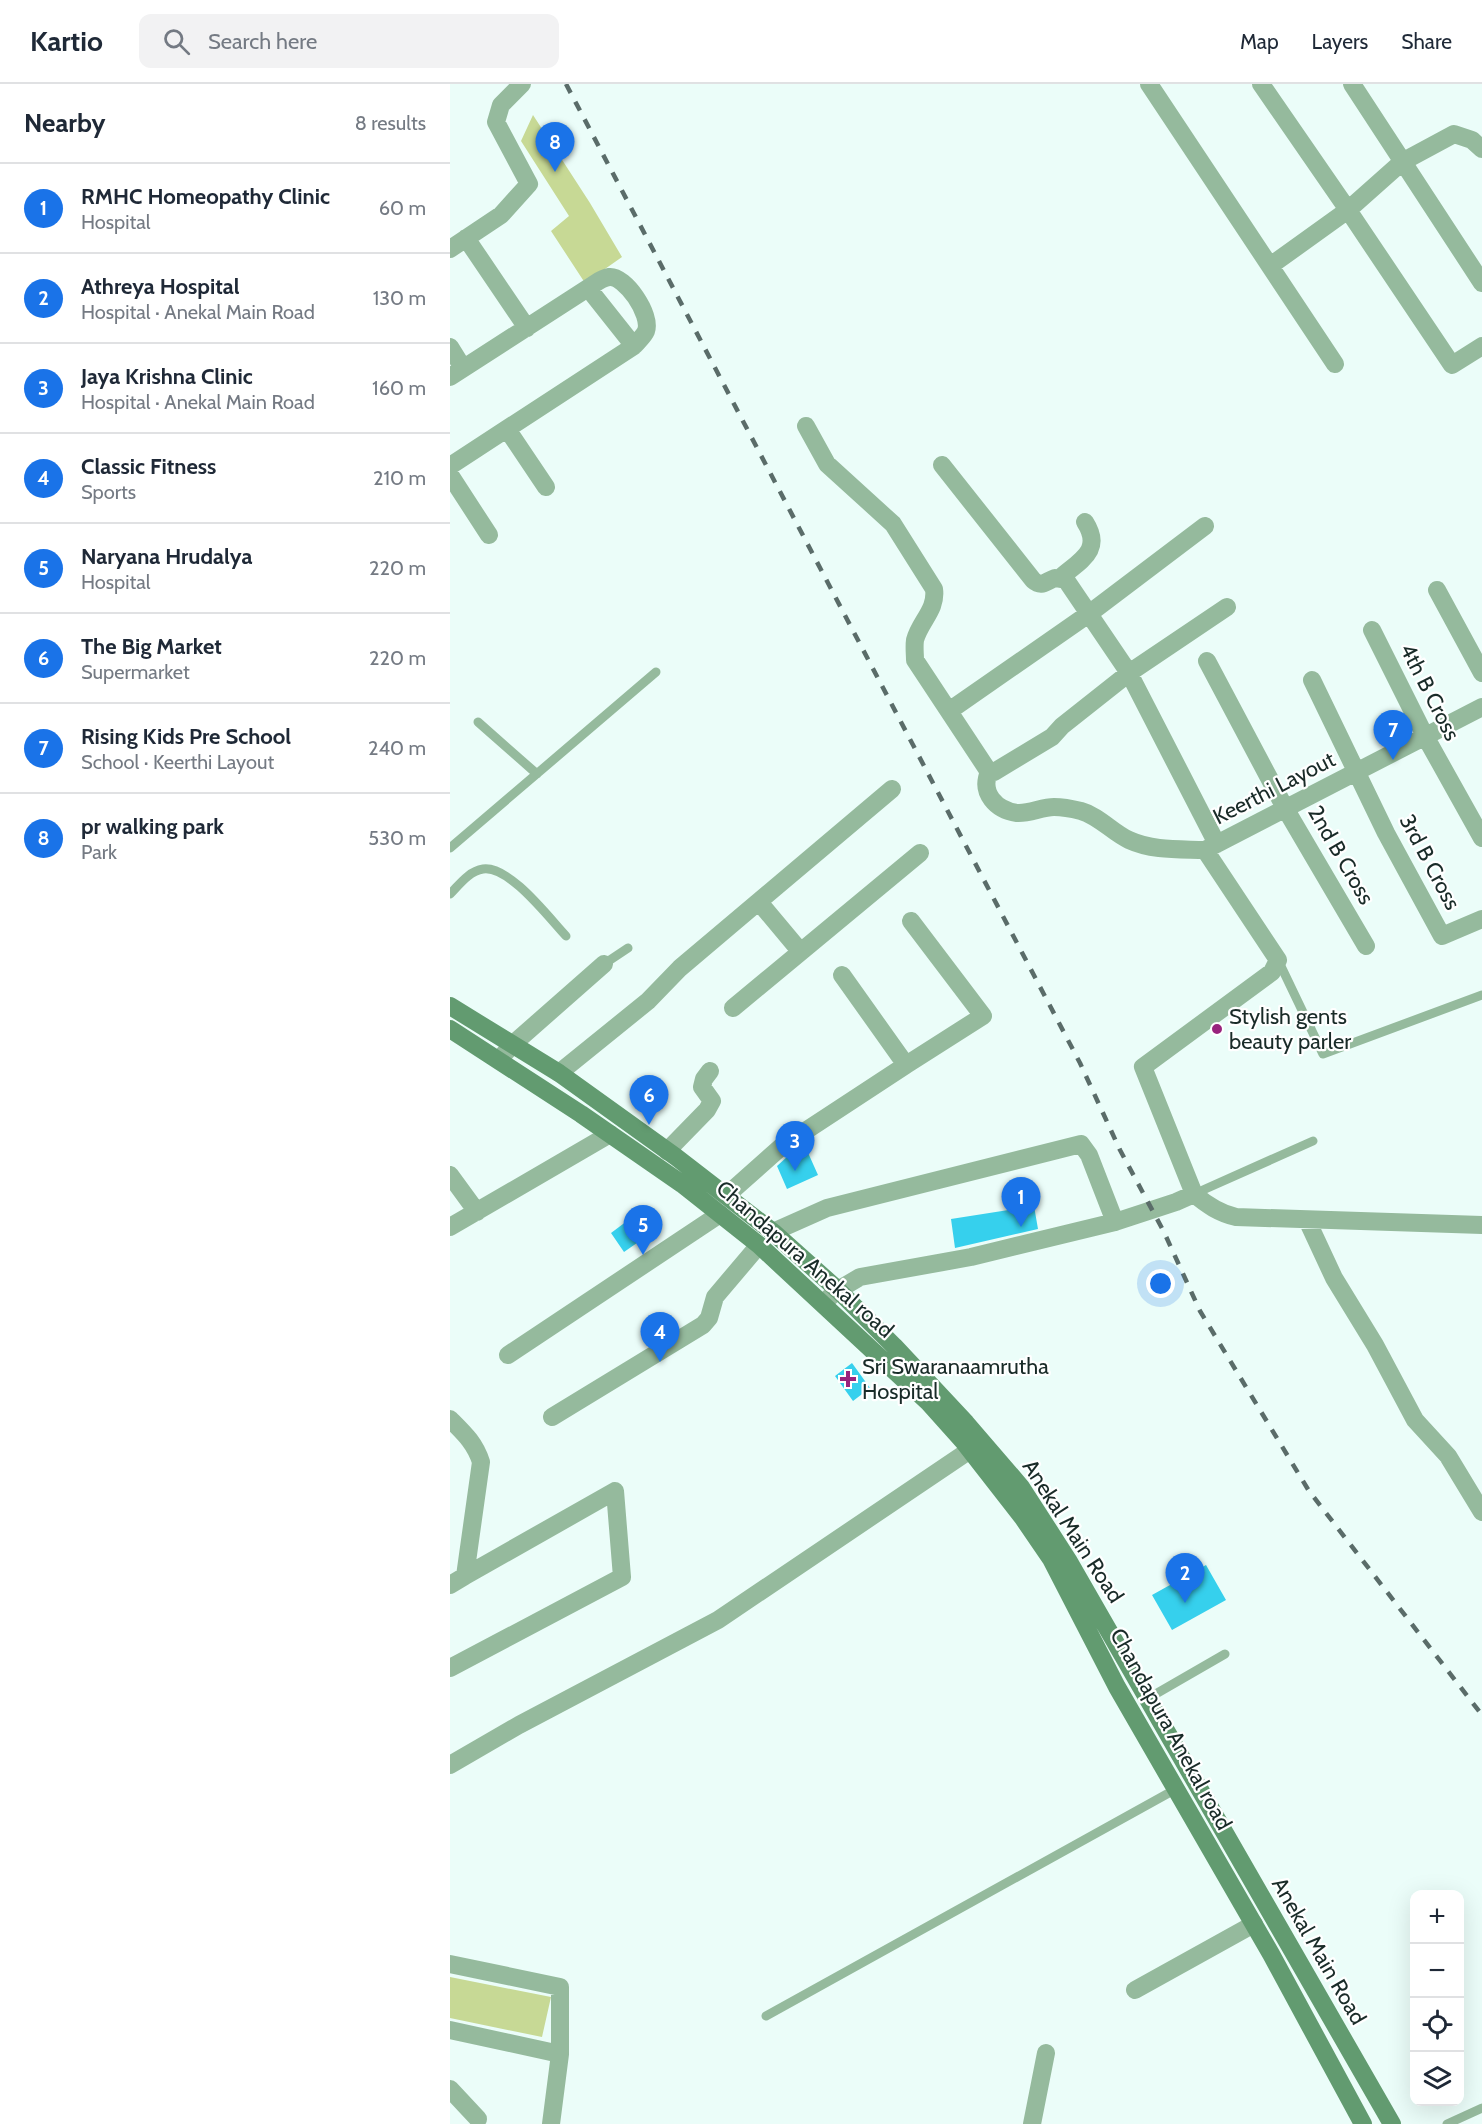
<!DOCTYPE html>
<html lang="en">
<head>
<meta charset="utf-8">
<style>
  body { margin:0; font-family:Cabin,sans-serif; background:#f2f2f3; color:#1f2937 }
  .controls { position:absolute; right:18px; bottom:18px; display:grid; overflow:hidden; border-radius:12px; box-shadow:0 6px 24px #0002 }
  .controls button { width:54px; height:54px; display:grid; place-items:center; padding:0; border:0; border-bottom:2px solid #e0e1e3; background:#fff; color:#1f2937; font:30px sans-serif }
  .you { position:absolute; left:711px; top:1200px; width:21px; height:21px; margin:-15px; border:4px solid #fff; border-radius:50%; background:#1a73e8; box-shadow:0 0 0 9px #1a73e833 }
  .badge { display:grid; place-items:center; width:39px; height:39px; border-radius:50%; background:#1a73e8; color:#fff; font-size:20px; font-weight:700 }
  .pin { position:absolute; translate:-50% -50px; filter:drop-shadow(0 2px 3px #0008) }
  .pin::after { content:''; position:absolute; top:32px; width:21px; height:18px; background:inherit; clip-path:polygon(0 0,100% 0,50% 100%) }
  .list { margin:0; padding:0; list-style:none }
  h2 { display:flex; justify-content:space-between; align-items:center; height:78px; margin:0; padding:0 24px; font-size:26px }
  h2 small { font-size:20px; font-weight:400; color:#747a83 }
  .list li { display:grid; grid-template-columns:39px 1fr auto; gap:18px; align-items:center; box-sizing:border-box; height:90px; padding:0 24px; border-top:2px solid #e0e1e3 }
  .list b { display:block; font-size:22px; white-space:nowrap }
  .list p { margin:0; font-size:20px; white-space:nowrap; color:#747a83 }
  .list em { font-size:20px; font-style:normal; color:#747a83 }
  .icon { flex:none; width:33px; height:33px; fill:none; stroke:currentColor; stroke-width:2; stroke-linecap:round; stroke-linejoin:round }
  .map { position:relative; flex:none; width:1032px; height:2040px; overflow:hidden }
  header { display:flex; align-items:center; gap:36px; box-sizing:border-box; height:84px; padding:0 30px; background:#fff; border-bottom:2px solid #e0e1e3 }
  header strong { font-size:28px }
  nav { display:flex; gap:33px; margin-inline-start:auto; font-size:21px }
  .search { width:420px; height:54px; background:#f2f2f3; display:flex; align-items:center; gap:15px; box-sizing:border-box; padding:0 21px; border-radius:12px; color:#747a83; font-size:22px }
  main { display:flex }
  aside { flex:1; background:#fff }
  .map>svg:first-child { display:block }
  .green { fill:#c7d995 }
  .building { fill:#36d0ed }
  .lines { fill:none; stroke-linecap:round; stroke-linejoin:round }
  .service { stroke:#95ba9d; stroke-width:9 }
  .minor { stroke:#95ba9d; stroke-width:18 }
  .secondary { stroke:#629b70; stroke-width:18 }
  .rail { stroke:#5a6c69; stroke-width:4.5; stroke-dasharray:10 10; stroke-linecap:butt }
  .poi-dot { fill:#99237e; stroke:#fff; stroke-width:2 }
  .labels { text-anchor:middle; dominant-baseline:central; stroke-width:4.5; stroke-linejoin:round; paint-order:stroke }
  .street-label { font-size:22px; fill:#192b28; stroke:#fff }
  .poi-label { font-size:22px; fill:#192b28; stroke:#fff; text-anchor:start }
</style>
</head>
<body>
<header>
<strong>Kartio</strong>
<div class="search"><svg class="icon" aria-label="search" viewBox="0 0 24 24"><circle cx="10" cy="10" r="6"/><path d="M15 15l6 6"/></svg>Search here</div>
<nav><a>Map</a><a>Layers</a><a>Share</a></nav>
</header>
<main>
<aside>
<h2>Nearby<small>8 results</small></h2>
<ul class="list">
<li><span class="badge">1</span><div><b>RMHC Homeopathy Clinic</b><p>Hospital</p></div><em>60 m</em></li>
<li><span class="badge">2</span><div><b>Athreya Hospital</b><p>Hospital · Anekal Main Road</p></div><em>130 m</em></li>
<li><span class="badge">3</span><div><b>Jaya Krishna Clinic</b><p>Hospital · Anekal Main Road</p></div><em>160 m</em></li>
<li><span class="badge">4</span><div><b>Classic Fitness</b><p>Sports</p></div><em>210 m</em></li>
<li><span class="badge">5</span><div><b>Naryana Hrudalya</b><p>Hospital</p></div><em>220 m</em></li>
<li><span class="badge">6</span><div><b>The Big Market</b><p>Supermarket</p></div><em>220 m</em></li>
<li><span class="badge">7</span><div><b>Rising Kids Pre School</b><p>School · Keerthi Layout</p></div><em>240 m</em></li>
<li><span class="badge">8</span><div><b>pr walking park</b><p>Park</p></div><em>530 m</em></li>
</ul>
</aside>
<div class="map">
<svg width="1032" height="2040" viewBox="0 0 1032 2040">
  <rect width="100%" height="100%" fill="#ebfdf9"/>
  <path class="green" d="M 83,31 L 140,119 L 172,173 L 135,199 L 101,147 L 119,132 L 71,57 Z
    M 0,1893 L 101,1913 L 92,1953 L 0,1934 Z"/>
  <path class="building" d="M 355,1062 L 368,1091 L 337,1105 L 327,1082 L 338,1072 Z
    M 584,1122 L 588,1145 L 505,1164 L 501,1135 Z
    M 193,1125 L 207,1145 L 174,1168 L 161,1149 Z
    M 402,1279 L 420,1304 L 403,1317 L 385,1292 Z
    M 756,1481 L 776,1516 L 722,1546 L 702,1511 Z"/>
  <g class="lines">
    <path class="service" d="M 28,638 L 87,690
      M 0,764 L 206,588
      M 0,810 C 9,801 19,787 33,785 C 59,781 99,834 116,852
      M 828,876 L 873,970 L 1032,911
      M 154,880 L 178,864
      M 744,1110 L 863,1057
      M 697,1615 L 775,1570
      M 316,1932 L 726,1705
      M 997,2040 L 1032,2024"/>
    <path class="minor" d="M 699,0 L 885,280
      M 811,0 L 898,126 L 1002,281 L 1032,262
      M 902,0 L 1032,199
      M 16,154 L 77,244
      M 0,165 L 51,131 L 79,100 L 46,38 L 51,21 L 72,0
      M 820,182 L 898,126 L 952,78 L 1004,50 L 1022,56 L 1032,65
      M 138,204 C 145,200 151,194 159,193 C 175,191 202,231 196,247 C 194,252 188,257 184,262
      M 0,263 L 13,284
      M 0,293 L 138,204 L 184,262 L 0,382
      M 356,342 L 377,380 L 443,440 L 484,505 C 487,526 470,537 465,556 C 464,563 465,570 465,576 L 539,688 L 544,688 L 602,653 L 612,642 L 679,589 L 777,523
      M 57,345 L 96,403
      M 492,381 L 583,496 C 592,504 596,497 605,494 L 616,496 L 679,589 L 767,760
      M 0,391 L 39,451
      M 611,493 C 631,476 653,466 635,438
      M 987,506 L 1032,589
      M 922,546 L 975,652 L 1032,754
      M 757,577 L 835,724 L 916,862
      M 862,596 L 936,749 L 992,852 L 1032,835
      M 499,627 L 640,529 L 755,442
      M 539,688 C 530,709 546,726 567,729 C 579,730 592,723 604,723 C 613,723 623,725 631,727 C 649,732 662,748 679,756 C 703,767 729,765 755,766
      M 309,818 L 350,867
      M 283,924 L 470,769
      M 49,976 L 62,961 L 154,880
      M 456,981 L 533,932 L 461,837
      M 109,989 L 198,917 L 230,884 L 442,705
      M 217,1067 L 257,1026 L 262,1017 L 252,1003 L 254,995 L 260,987
      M 0,1091 L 27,1128
      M 744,1110 C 757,1121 769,1129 786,1133 L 1032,1141
      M 277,1111 L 331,1063 L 456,981 L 392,891
      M 857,1136 L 884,1194 L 925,1261 L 965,1336 L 998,1372 L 1032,1428
      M 0,1143 L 160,1050
      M 323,1148 L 377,1124 L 631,1060 L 639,1071 L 665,1138
      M 373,1219 L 388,1206 L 410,1193 L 521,1173 L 665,1138 L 726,1118 L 744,1110 L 693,983 L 822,888 L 828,876 L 755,766 L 1032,623
      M 58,1271 L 270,1130
      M 102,1333 L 253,1241 L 259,1234 L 265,1213 L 309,1161
      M 0,1335 C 14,1349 25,1359 31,1378 L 15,1492 L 0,1501
      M 0,1584 L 172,1493 L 165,1407 L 15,1492
      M 0,1681 L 69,1641 L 268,1536 L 520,1366
      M 0,1880 L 110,1903 L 110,1970 L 101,2040
      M 685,1906 L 804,1840
      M 0,1946 L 110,1970
      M 0,2005 L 28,2035
      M 582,2040 L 596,1969"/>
    <path class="secondary" d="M 0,922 L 109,989 L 226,1073 L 323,1148 L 388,1206 L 444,1262 L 516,1339 L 571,1403 L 618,1476 L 942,2040
      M 0,945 L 131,1030 L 232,1100 L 309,1161 L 479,1319 L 513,1357 L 573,1434 L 601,1475 L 667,1603 L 821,1870 L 913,2040"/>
    <path class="rail" d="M 116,0 L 630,979 L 670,1066 L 714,1148 L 750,1227 L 859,1407 L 1032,1631"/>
  </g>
  <g class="poi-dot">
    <circle cx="767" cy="945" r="6"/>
    <path d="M395 1286h6v6h6v6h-6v6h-6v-6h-6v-6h6z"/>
  </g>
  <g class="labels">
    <g class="street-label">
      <text transform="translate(980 608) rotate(63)">4th B Cross</text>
      <text transform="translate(824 704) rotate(-27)">Keerthi Layout</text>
      <text transform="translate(891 771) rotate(60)">2nd B Cross</text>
      <text transform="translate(980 778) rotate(62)">3rd B Cross</text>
      <text transform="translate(355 1175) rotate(41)">Chandapura Anekal road</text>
      <text transform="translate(623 1447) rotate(57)">Anekal Main Road</text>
      <text transform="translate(721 1645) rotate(61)">Chandapura Anekal road</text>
      <text transform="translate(869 1867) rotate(60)">Anekal Main Road</text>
    </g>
    <g class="poi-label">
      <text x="779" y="932">Stylish gents<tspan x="779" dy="25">beauty parler</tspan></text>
      <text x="412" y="1282">Sri Swaranaamrutha<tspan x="412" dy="25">Hospital</tspan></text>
    </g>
  </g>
</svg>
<div class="controls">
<button>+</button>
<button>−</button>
<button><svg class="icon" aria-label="locate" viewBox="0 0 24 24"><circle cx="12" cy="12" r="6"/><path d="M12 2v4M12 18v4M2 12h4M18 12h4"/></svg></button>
<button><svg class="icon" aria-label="layers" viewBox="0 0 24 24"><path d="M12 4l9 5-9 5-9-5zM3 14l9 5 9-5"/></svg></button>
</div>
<div class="you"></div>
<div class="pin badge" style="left:571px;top:1143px">1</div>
<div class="pin badge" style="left:735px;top:1519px">2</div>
<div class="pin badge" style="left:345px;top:1087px">3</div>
<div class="pin badge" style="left:210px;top:1278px">4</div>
<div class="pin badge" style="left:193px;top:1171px">5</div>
<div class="pin badge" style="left:199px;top:1041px">6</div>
<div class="pin badge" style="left:943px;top:676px">7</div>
<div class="pin badge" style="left:105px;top:88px">8</div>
</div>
</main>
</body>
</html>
